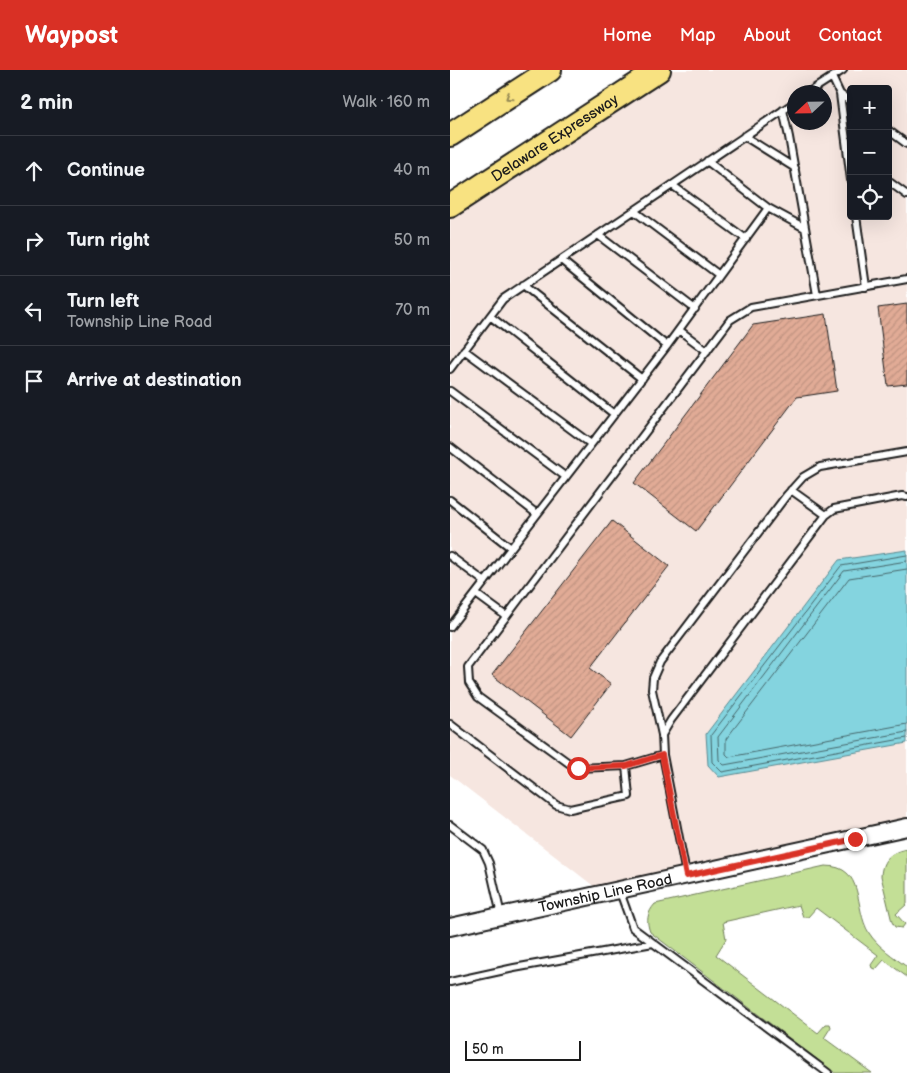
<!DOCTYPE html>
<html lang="en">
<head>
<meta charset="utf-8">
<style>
  body { margin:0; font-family:"Balsamiq Sans",sans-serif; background:#20242c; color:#f1f3f6 }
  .controls { position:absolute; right:15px; top:15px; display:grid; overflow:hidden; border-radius:5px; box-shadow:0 5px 20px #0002 }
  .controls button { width:45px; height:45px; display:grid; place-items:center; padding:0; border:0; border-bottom:1px solid #363941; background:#171b24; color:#f1f3f6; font:25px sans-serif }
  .compass { position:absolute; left:337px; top:15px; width:45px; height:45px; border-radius:50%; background:#171b24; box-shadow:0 5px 20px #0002; rotate:248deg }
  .scale { position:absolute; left:15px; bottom:12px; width:116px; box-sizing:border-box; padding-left:5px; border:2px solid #1c1c1c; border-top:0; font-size:14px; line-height:18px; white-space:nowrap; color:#1c1c1c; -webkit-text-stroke:4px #fff; paint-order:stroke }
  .stop { position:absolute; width:15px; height:15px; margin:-11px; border:4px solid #d93025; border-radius:50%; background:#fff }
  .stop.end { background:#d93025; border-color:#fff; box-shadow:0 1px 5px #0008 }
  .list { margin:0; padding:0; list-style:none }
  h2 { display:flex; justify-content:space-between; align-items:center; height:65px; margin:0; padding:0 20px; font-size:21px }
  h2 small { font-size:16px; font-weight:400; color:#9ea1a6 }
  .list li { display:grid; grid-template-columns:32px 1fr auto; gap:15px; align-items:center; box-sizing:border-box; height:70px; padding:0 20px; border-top:1px solid #363941 }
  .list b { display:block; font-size:19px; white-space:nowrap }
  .list p { margin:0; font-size:16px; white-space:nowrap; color:#9ea1a6 }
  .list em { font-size:16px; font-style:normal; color:#9ea1a6 }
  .icon { flex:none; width:28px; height:28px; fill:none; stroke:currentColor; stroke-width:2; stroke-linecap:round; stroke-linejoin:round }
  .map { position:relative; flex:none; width:457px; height:1003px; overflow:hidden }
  header { display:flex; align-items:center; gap:30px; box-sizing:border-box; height:70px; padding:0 25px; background:#d93025; color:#fff }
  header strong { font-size:24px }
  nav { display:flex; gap:28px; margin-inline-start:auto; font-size:18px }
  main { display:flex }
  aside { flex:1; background:#171b24 }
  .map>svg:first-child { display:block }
  .built { fill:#f6e6e0; fill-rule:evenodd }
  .green { fill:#c3df96; stroke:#707e59 }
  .water { fill:#84d4df; stroke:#5a8a91 }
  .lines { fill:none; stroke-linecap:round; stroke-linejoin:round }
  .shore { stroke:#46666a; stroke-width:1 }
  .building { fill:url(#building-hatch); stroke:#1c1c1c }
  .service-casing { stroke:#1c1c1c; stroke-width:10 }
  .tertiary-casing { stroke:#1c1c1c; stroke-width:20 }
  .motorway-casing { stroke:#1c1c1c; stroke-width:26 }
  .service { stroke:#fff; stroke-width:6 }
  .tertiary { stroke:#fff; stroke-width:16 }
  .motorway { stroke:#f8e281; stroke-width:22 }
  .oneway { stroke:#958954 }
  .route { stroke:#d93025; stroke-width:6 }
  .labels { text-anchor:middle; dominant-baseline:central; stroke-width:4; stroke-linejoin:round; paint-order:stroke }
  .street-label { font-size:15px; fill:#1c1c1c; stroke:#fff }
</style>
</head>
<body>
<header>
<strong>Waypost</strong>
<nav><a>Home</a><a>Map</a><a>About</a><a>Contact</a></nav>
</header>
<main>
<aside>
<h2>2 min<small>Walk · 160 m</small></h2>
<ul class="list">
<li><svg class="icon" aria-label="ahead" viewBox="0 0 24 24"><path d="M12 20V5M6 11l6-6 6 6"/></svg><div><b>Continue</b></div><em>40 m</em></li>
<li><svg class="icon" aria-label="right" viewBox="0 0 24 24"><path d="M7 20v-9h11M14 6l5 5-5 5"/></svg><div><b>Turn right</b></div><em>50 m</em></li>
<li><svg class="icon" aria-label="left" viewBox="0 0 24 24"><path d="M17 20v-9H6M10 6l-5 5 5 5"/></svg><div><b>Turn left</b><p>Township Line Road</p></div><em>70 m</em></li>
<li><svg class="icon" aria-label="arrive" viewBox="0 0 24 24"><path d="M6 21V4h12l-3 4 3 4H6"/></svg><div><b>Arrive at destination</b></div></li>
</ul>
</aside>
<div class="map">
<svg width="457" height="1003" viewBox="0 0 457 1003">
  <defs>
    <pattern id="building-hatch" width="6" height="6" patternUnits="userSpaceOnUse" patternTransform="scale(1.25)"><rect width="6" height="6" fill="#e1ab96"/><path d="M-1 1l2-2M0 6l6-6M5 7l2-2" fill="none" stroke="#c09381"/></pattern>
  </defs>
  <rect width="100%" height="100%" fill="#fff"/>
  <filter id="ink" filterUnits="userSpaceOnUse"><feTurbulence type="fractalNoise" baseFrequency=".02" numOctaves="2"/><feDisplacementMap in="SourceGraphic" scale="10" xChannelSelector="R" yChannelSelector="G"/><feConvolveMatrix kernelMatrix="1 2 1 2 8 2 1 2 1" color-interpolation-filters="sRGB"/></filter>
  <g filter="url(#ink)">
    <path class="built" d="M 209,0 L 457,0 L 457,757 L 154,824 L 0,705 L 0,136 ZM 401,19 L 438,19 L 438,146 L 401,146 ZM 344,22 L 374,22 L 374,52 L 344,52 Z"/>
    <path class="green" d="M 457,779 L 457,834 L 446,844 L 455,854 L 452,858 L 445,857 L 442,852 L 431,806 C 432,789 441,782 457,779 Z
      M 375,796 C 416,796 403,838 419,863 C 428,877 444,887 457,897 L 457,907 L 434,890 L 426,899 L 422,898 L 421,895 L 428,885 L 366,838 L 358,847 L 353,847 L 349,835 L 273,852 L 276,869 L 266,885 L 368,963 L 376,954 L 380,954 L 381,957 L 374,968 L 422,1003 L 385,1003 L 200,862 C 196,851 197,843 205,834 Z"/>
    <path class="water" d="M 457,480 L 457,673 L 269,707 L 258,695 L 256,664 L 389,490 Z"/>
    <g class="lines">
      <path class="shore" d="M 457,485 L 391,496 L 261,665 L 262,692 L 272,702 L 457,668
        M 457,491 L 394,501 L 268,667 L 269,690 L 274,695 L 457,662
        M 457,499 L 399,508 L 276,669 L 276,684 L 279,687 L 457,654"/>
    </g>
    <path class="building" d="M 457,234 L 457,314 L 438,316 L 428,238 Z
      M 376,244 L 387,321 L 347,327 L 246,461 L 184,413 L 303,255 Z
      M 162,451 L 219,496 L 140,598 L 161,614 L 121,666 L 42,605 Z"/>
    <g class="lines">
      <defs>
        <path id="service" d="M 382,7 L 390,24 L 401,110
          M 359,22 L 393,0
          M 390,24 L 401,32
          M 333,40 L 339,67 L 367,225
          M 438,60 L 457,74
          M 294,66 L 345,98
          M 438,111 L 457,125
          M 222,115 L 296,169
          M 318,138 L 355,158
          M 184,141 L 269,205
          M 406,146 L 416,217
          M 148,165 L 245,239
          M 111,190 L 217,276
          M 73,215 L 192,309
          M 40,246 L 164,344
          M 229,260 L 257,281
          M 14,280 L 141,374
          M 0,299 L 53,229 L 344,33
          M 0,321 L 116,407
          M 0,377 L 87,444
          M 341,420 L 376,445
          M 0,430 L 61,478
          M 0,486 L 35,512
          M 26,524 L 56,546
          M 0,557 L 217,276 L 318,138 L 257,91
          M 0,654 L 106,735 L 120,739 L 179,726 L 176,696 L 213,685 L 236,804
          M 212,665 L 202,620 L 203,608 L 210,592 L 336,426 L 353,407 L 370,397 L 457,382
          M 213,685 L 212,665 L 221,650 L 376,445 L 384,439 L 452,426 L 457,427
          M 176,696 L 128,698 L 120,694 L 28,627 L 19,613 L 18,597 L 280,250 L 301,237 L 457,209
          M 0,755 L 33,780 L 39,793 L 51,845
          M 170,822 L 183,858 L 378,1003
          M 0,912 L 64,898 L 203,873"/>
        <g id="tertiary">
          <path id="s1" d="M 0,857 L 457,757"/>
        </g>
        <g id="motorway">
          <path d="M 0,65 L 100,0"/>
          <path id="s2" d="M 0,136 L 209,0"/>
        </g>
      </defs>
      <use href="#service" class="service-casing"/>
      <use href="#tertiary" class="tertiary-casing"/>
      <use href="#motorway" class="motorway-casing"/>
      <use href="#service" class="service"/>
      <use href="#tertiary" class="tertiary"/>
      <use href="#motorway" class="motorway"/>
    </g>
    <defs><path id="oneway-chevron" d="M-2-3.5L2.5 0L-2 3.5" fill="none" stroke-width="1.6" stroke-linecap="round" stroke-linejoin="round" transform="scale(1.25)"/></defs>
    <use class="oneway" href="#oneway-chevron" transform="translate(59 27) rotate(147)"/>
  </g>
  <g class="lines" filter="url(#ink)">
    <path class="route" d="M 128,698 L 176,696 L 212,685 L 236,806 L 405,769"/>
  </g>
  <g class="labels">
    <g class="street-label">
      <text stroke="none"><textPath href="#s2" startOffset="125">Delaware Expressway</textPath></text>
      <text stroke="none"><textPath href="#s1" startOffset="159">Township Line Road</textPath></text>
    </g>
  </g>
</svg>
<div class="controls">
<button>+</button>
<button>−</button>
<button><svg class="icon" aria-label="locate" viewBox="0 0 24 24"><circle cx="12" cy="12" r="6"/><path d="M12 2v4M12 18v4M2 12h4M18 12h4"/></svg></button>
</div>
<svg class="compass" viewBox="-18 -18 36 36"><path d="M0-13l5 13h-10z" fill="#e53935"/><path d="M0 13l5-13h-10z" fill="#9ea1a6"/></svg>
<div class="scale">50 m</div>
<div class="stop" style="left:128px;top:698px"></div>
<div class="stop end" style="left:405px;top:769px"></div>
</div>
</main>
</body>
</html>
